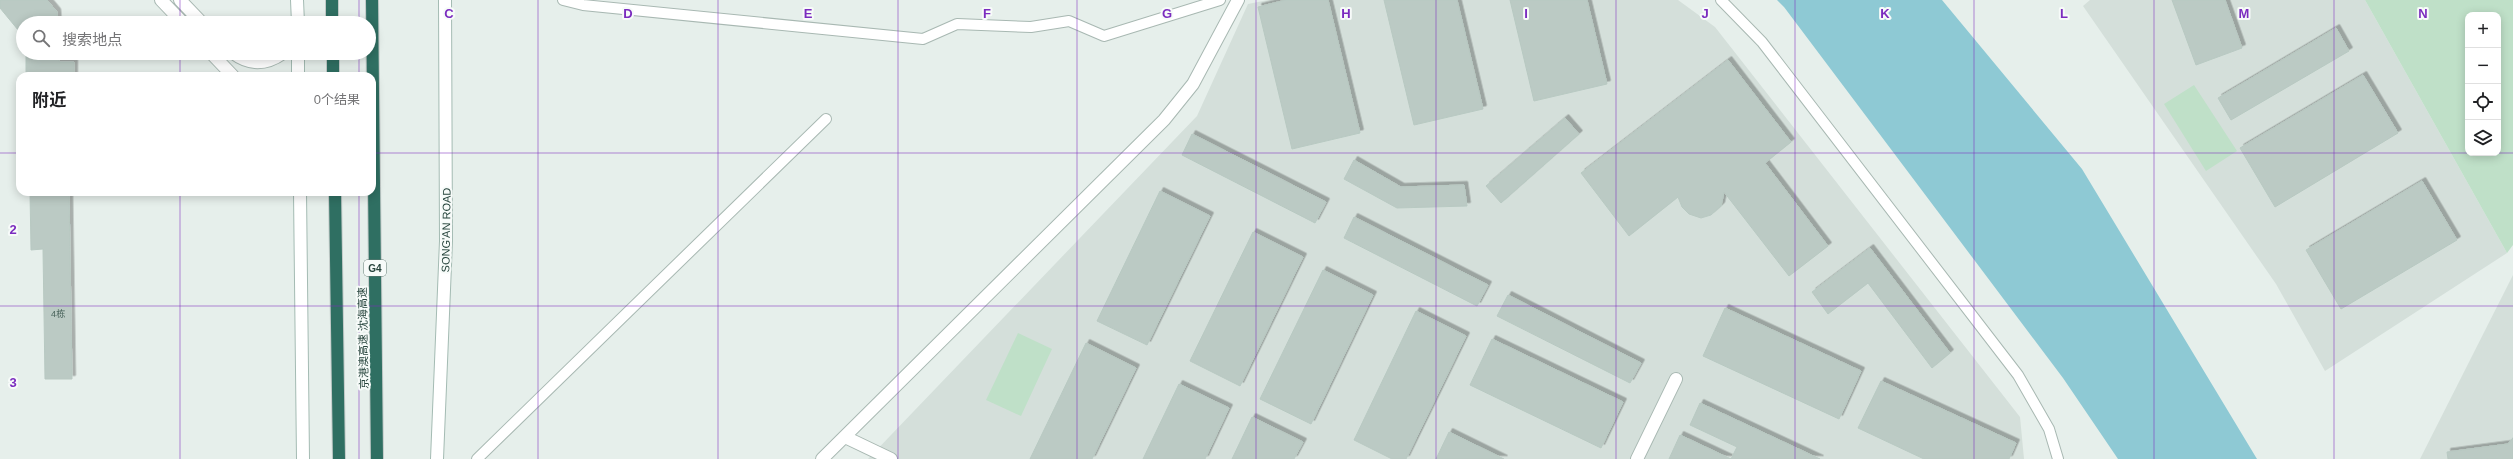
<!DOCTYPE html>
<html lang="zh">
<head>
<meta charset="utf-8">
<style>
  body { margin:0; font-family:Helvetica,"Noto Sans SC",sans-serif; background:#f2f2f2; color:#202124 }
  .controls { position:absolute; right:12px; top:12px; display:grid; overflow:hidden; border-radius:8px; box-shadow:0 2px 10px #0003 }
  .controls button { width:36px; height:36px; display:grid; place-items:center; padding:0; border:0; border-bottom:1px solid #e0e0e0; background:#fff; color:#202124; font:20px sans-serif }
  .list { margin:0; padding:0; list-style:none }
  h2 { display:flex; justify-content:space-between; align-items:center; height:52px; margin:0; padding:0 16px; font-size:17px }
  h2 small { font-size:13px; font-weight:400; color:#757577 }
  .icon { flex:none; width:22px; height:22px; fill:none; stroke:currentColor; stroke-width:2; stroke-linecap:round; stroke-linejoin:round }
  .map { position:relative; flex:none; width:2513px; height:459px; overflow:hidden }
  .search { position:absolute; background:#fff; box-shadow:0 2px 10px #0003; left:16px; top:16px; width:360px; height:44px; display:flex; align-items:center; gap:10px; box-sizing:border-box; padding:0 14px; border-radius:22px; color:#757577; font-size:15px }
  .panel { position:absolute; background:#fff; box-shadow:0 2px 10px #0003; left:16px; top:72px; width:360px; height:124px; border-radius:12px }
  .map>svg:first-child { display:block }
  .built { fill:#d4dfda }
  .green { fill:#bfe0c8; fill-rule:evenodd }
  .water { fill:#8ec9d4 }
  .building { fill:#bbcac4; stroke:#b8c9c2; filter:url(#shadow) }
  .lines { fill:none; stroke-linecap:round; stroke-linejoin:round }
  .service-casing { stroke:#a8b8b2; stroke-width:12 }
  .minor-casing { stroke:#a8b8b2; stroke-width:14 }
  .tertiary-casing { stroke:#a8b8b2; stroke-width:14 }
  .secondary-casing { stroke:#a4bbb3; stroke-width:14 }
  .motorway-casing { stroke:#c2cac8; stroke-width:14 }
  .service { stroke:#fff; stroke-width:10 }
  .minor { stroke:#fff; stroke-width:12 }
  .tertiary { stroke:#fff; stroke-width:12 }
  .secondary { stroke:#fff; stroke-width:12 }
  .motorway { stroke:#2f6f62; stroke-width:12 }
  .grid { fill:none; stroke:#7b2cbf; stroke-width:1; stroke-opacity:0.55 }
  .labels { text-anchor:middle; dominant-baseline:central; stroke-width:4; stroke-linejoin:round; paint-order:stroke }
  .number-label { font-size:9px; fill:#4a645c }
  .shield { fill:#f7fbf9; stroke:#637a73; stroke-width:1 }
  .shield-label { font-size:10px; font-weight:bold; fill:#24423a }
  .street-label { font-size:11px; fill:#24423a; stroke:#f7fbf9 }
  .grid-label { font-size:13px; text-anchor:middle; font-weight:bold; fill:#7b2cbf; stroke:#f7fbf9; stroke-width:4; stroke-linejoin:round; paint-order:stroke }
</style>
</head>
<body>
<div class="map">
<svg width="2513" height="459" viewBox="0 0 2513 459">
  <defs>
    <filter id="shadow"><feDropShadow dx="3.5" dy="-3.5" stdDeviation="0" flood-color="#0004"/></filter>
  </defs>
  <rect width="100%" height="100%" fill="#e6efeb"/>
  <path class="built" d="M 1268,0 L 1678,0 L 1715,27 L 2020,417 L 2024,459 L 868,459 L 1197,116 L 1248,4 Z
    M 2090,0 L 2365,0 L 2507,253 L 2325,371 L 2276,284 L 2083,6 Z
    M 2513,275 L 2513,459 L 2420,459 Z"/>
  <path class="green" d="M 2365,0 L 2513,0 L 2513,245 L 2507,253 ZM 2468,15 L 2498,15 L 2498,153 L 2468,153 Z
    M 2194,85 L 2237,151 L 2206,171 L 2164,104 Z
    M 1018,333 L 1052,349 L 1021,416 L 986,400 Z"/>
  <path class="water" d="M 1777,0 L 1942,0 L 2082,169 L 2257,459 L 2118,459 L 2063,378 L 1784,7 Z"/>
  <path class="building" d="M 0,0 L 47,0 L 57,12 L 58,23 L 23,23 L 23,36 L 0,8 Z
    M 1286,0 L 1328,0 L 1360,133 L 1292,149 L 1258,7 Z
    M 1384,0 L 1457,0 L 1483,109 L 1414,125 Z
    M 1510,0 L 1587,0 L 1607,84 L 1534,101 Z
    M 2172,0 L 2225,0 L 2242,48 L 2196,65 Z
    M 2336,28 L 2349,51 L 2231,120 L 2218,98 Z
    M 26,53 L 58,53 L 59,62 L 74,62 L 74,76 L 26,76 Z
    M 1728,60 L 1791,142 L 1765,163 L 1828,246 L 1789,276 L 1724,192 L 1721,206 L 1711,215 L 1701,218 L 1689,214 L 1682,207 L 1678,197 L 1629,236 L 1581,173 Z
    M 2363,75 L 2398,133 L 2275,207 L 2240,148 Z
    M 1565,118 L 1579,134 L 1501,203 L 1486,186 Z
    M 1192,134 L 1326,202 L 1315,223 L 1182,155 Z
    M 1354,160 L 1401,187 L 1464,185 L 1467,206 L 1397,208 L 1344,179 Z
    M 2422,181 L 2457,240 L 2341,309 L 2306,250 Z
    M 1160,191 L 1210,216 L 1147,345 L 1097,321 Z
    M 30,192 L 69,192 L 72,379 L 45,379 L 43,249 L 31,250 Z
    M 1354,217 L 1488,285 L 1477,306 L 1344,238 Z
    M 1253,232 L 1303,257 L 1240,386 L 1190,361 Z
    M 1870,248 L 1950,353 L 1932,368 L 1868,283 L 1828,314 L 1812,292 Z
    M 1323,270 L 1373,295 L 1311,424 L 1260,399 Z
    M 1508,295 L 1641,363 L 1630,383 L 1497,316 Z
    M 1725,308 L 1861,371 L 1839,419 L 1703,356 Z
    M 1416,311 L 1466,336 L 1406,459 L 1392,459 L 1354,440 Z
    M 1492,339 L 1623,402 L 1601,448 L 1470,385 Z
    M 1086,343 L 1136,368 L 1092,459 L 1030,459 Z
    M 1881,381 L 2016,443 L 2009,459 L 1924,459 L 1858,428 Z
    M 1179,384 L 1229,408 L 1205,459 L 1143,459 Z
    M 1700,403 L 1820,459 L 1669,459 L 1680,435 L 1731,459 L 1737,447 L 1690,425 Z
    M 1252,417 L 1303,442 L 1294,459 L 1232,459 Z
    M 1449,432 L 1504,459 L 1436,459 Z
    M 2513,438 L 2513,459 L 2448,459 L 2447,452 L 2508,444 Z"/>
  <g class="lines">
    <defs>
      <path id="service" d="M 563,0 L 583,5 L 923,39 L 957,24 L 1031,27 L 1069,21 L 1104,36 L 1220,0
        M 1721,0 L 1762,42 L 2018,375 L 2049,429 L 2058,459
        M 477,459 L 826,119"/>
      <path id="minor" d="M 845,437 L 891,459
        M 822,459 L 1164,120 L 1193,84 L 1238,0
        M 1637,459 L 1676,379"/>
      <path id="tertiary" d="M 161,0 L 183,23
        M 180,0 L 202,23
        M 211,53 L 233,76
        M 233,53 C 249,65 266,65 283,53"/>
      <path id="secondary" d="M 297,0 L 298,23
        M 298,53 L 298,76
        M 300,192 L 303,459
        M 437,459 L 446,241 L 445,0"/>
      <path id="motorway" d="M 332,0 L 332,23
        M 372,0 L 377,459
        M 333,53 L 333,76
        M 335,192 L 339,459"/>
    </defs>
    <use href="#service" class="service-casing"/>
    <use href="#minor" class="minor-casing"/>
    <use href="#tertiary" class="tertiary-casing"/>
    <use href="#secondary" class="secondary-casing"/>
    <use href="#motorway" class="motorway-casing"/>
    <use href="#service" class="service"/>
    <use href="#minor" class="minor"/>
    <use href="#tertiary" class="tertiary"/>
    <use href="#secondary" class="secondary"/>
    <use href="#motorway" class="motorway"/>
  </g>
  <path class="grid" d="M 180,0 L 180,23M 359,0 L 359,23M 538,0 L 538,459M 718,0 L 718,459M 898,0 L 898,459M 1077,0 L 1077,459M 1256,0 L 1256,459M 1436,0 L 1436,459M 1616,0 L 1616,459M 1795,0 L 1795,459M 1974,0 L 1974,459M 2154,0 L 2154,459M 2334,0 L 2334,459M 180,53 L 180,76M 359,53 L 359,76M 0,153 L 20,153M 372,153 L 2468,153M 2468,153 L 2498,153M 2498,153 L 2513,153M 180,192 L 180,459M 359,192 L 359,459M 0,306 L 2513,306"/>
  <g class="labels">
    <g class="number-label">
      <text x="58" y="314">4栋</text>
    </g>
    <rect class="shield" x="364" y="260" width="22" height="16" rx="3"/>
    <g class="shield-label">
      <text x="375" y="268">G4</text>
    </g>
    <g class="street-label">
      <text transform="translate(446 230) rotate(-89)">SONG'AN ROAD</text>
      <text transform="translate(363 338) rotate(-91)">京港澳高速 沈海高速</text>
    </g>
  </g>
  <g class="grid-label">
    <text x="449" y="18">C</text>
    <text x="628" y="18">D</text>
    <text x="808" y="18">E</text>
    <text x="987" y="18">F</text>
    <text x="1167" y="18">G</text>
    <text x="1346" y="18">H</text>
    <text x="1526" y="18">I</text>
    <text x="1705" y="18">J</text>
    <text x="1885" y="18">K</text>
    <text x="2064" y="18">L</text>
    <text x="2244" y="18">M</text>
    <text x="2423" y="18">N</text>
    <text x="13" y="234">2</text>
    <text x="13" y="387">3</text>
  </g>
</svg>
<div class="controls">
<button>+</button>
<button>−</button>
<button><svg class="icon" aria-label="locate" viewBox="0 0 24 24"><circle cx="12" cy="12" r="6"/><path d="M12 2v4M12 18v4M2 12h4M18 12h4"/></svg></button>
<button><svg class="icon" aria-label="layers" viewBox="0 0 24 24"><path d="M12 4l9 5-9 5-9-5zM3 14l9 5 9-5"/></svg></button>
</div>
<div class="search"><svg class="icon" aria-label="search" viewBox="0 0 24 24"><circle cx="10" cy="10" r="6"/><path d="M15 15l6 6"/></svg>搜索地点</div>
<section class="panel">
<h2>附近<small>0个结果</small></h2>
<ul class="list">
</ul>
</section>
</div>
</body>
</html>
